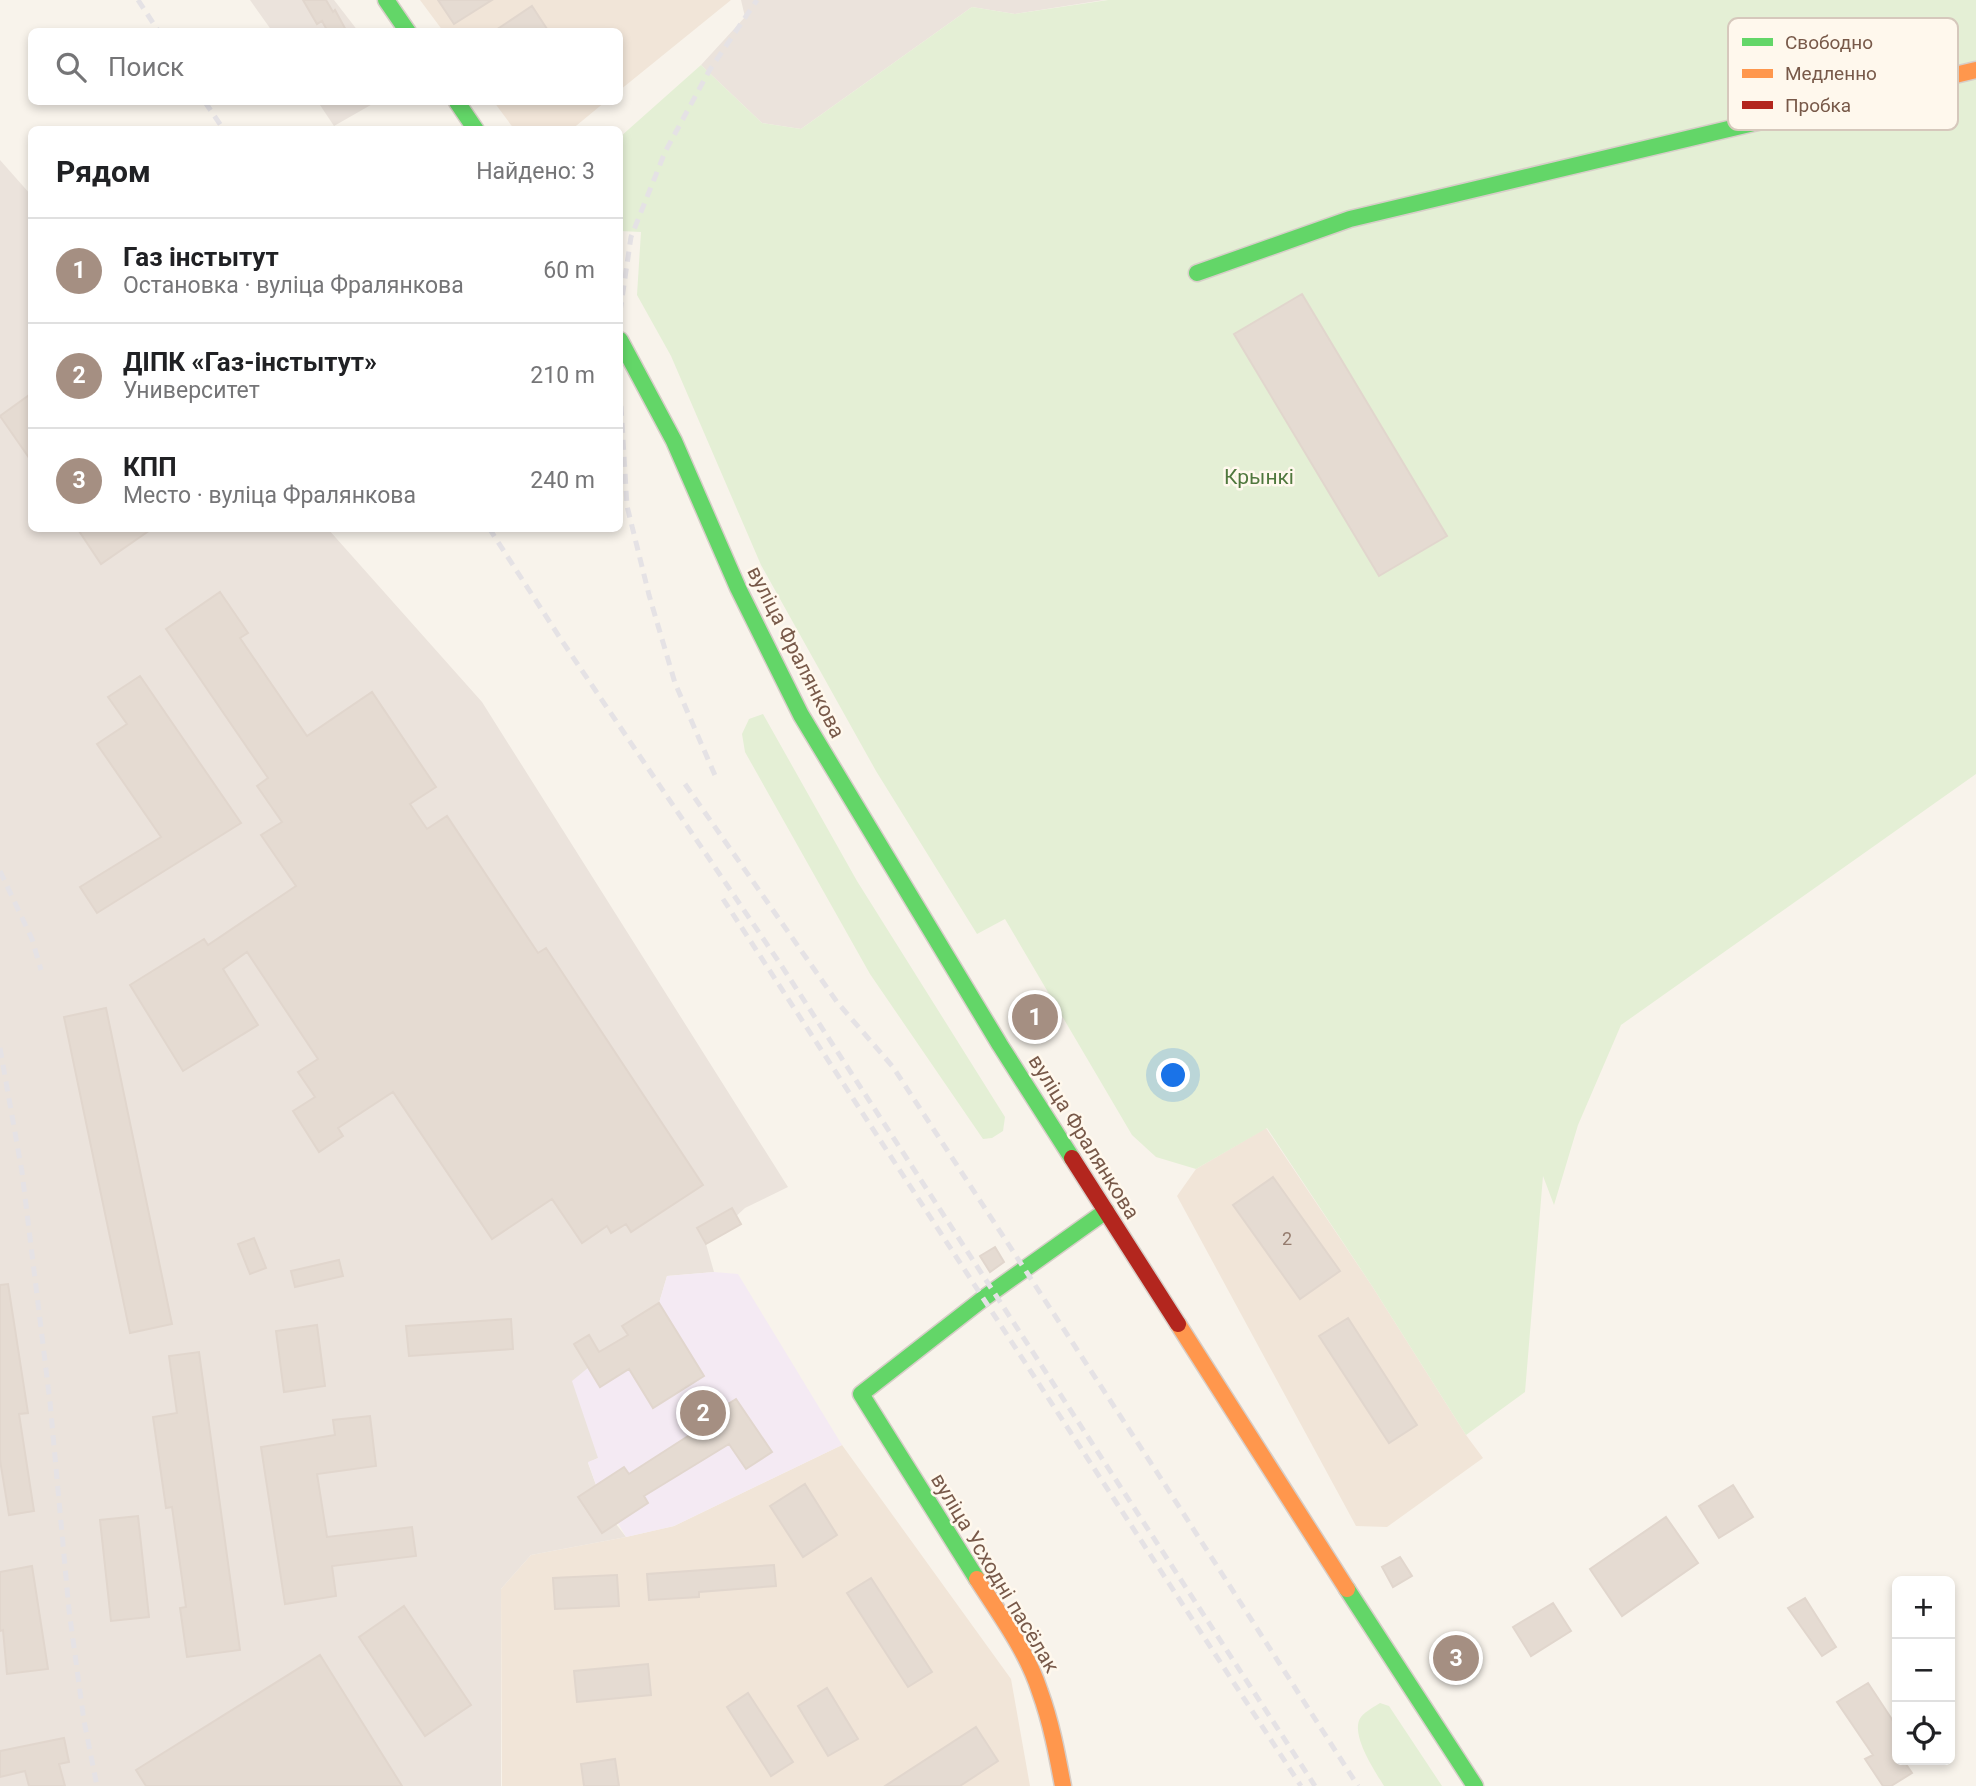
<!DOCTYPE html>
<html lang="ru">
<head>
<meta charset="utf-8">
<style>
  body { margin:0; font-family:Roboto,sans-serif; background:#f6f6f6; color:#202124 }
  .controls { position:absolute; right:21px; bottom:21px; display:grid; overflow:hidden; border-radius:10px; box-shadow:0 4px 10px #0003 }
  .controls button { width:63px; height:63px; display:grid; place-items:center; padding:0; border:0; border-bottom:2px solid #e0e0e0; background:#fff; color:#202124; font:35px sans-serif }
  .you { position:absolute; left:1174px; top:1076px; width:24px; height:24px; margin:-18px; border:5px solid #fff; border-radius:50%; background:#1a73e8; box-shadow:0 0 0 10px #1a73e833 }
  .badge { display:grid; place-items:center; width:46px; height:46px; border-radius:50%; background:#a58f82; color:#fff; font-size:23px; font-weight:700 }
  .pin { position:absolute; translate:-50% -50%; border:4px solid #fff; box-shadow:0 2px 7px #0006 }
  .list { margin:0; padding:0; list-style:none }
  h2 { display:flex; justify-content:space-between; align-items:center; height:91px; margin:0; padding:0 28px; font-size:30px }
  h2 small { font-size:23px; font-weight:400; color:#757577 }
  .list li { display:grid; grid-template-columns:46px 1fr auto; gap:21px; align-items:center; box-sizing:border-box; height:105px; padding:0 28px; border-top:2px solid #e0e0e0 }
  .list b { display:block; font-size:26px; white-space:nowrap }
  .list p { margin:0; font-size:23px; white-space:nowrap; color:#757577 }
  .list em { font-size:23px; font-style:normal; color:#757577 }
  .icon { flex:none; width:38px; height:38px; fill:none; stroke:currentColor; stroke-width:2; stroke-linecap:round; stroke-linejoin:round }
  .map { position:relative; flex:none; width:1976px; height:1786px; overflow:hidden }
  .search { position:absolute; background:#fff; box-shadow:0 4px 10px #0003; left:28px; top:28px; width:595px; height:77px; display:flex; align-items:center; gap:18px; box-sizing:border-box; padding:0 24px; border-radius:10px; color:#757577; font-size:26px }
  .panel { position:absolute; background:#fff; box-shadow:0 4px 10px #0003; left:28px; top:126px; width:595px; height:406px; border-radius:10px }
  .map>svg:first-child { display:block }
  .residential { fill:#f1e5d8 }
  .industrial { fill:#ebe3dc }
  .education { fill:#f4eaf3 }
  .green { fill:#e4efd5 }
  .building { fill:#e5dbd2; stroke:#e1d6cd; stroke-width:2 }
  .lines { fill:none; stroke-linecap:round; stroke-linejoin:round }
  .fast-casing { stroke:#d7cec8; stroke-width:19 }
  .slow-casing { stroke:#d7cec8; stroke-width:19 }
  .jam-casing { stroke:#d7cec8; stroke-width:19 }
  .fast { stroke:#63d668; stroke-width:16 }
  .slow { stroke:#ff974d; stroke-width:16 }
  .jam { stroke:#b3261e; stroke-width:16 }
  .rail { stroke:#e5e2e5; stroke-width:5; stroke-dasharray:10 7; stroke-linecap:butt }
  .labels { text-anchor:middle; dominant-baseline:central; stroke-width:5; stroke-linejoin:round; paint-order:stroke }
  .number-label { font-size:18px; fill:#957c6e }
  .park-label { font-size:21px; fill:#50783e; stroke:#fff8ed }
  .street-label { font-size:21px; fill:#785949; stroke:#fff8ed }
  .key { fill:#fff8ed; stroke:#d6c8bc; stroke-width:2 }
  .key-label { font-size:19px; fill:#785949 }
</style>
</head>
<body>
<div class="map">
<svg width="1976" height="1786" viewBox="0 0 1976 1786">
  <rect width="100%" height="100%" fill="#f8f3eb"/>
  <path class="residential" d="M 420,0 L 731,0 L 620,90 L 620,32 L 443,31 Z
    M 494,102 L 605,102 L 571,130 L 514,129 Z
    M 1266,1128 L 1372,1286 L 1466,1435 L 1483,1458 L 1387,1527 L 1356,1526 L 1177,1196 L 1196,1169 Z
    M 842,1445 L 1011,1679 L 1030,1786 L 502,1786 L 501,1589 L 531,1555 L 626,1537 L 674,1526 Z"/>
  <path class="industrial" d="M 250,0 L 334,0 L 358,31 L 272,31 Z
    M 741,0 L 1104,0 L 1015,14 L 972,7 L 801,129 L 762,123 L 701,65 L 745,17 Z
    M 318,102 L 376,102 L 334,126 Z
    M 0,160 L 31,195 L 32,528 L 328,529 L 482,702 L 788,1187 L 745,1208 L 706,1244 L 714,1272 L 667,1276 L 659,1303 L 598,1458 L 588,1463 L 596,1485 L 616,1524 L 626,1537 L 531,1555 L 501,1589 L 501,1786 L 0,1786 Z"/>
  <path class="education" d="M 714,1272 L 738,1274 L 842,1445 L 674,1526 L 626,1537 L 596,1485 L 588,1462 L 598,1458 L 572,1381 L 628,1335 L 659,1303 L 667,1276 Z"/>
  <path class="green" d="M 1108,0 L 1976,0 L 1976,774 L 1621,1025 L 1578,1125 L 1554,1205 L 1543,1176 L 1525,1392 L 1466,1435 L 1372,1286 L 1267,1128 L 1196,1169 L 1156,1157 L 1132,1135 L 1005,919 L 977,934 L 876,771 L 761,565 L 671,356 L 637,295 L 641,232 L 620,231 L 620,137 L 701,65 L 762,123 L 801,129 L 972,7 L 1015,14 Z
    M 763,714 L 857,881 L 1005,1117 L 1003,1131 L 992,1138 L 983,1139 L 870,974 L 745,752 L 742,734 L 749,719 Z
    M 1380,1703 L 1389,1706 L 1442,1786 L 1384,1786 C 1375,1771 1349,1733 1361,1717 C 1366,1711 1374,1707 1380,1703 Z"/>
  <path class="building" d="M 303,0 L 326,0 L 333,12 L 335,10 L 347,32 L 328,32 L 322,21 L 317,24 Z
    M 438,0 L 492,0 L 454,24 Z
    M 532,6 L 549,32 L 493,32 Z
    M 1302,294 L 1447,536 L 1379,576 L 1234,334 Z
    M 32,393 L 32,462 L 0,416 Z
    M 77,528 L 153,528 L 101,564 Z
    M 220,592 L 248,633 L 240,638 L 307,736 L 372,692 L 436,787 L 410,804 L 427,829 L 447,816 L 538,953 L 546,948 L 703,1185 L 631,1232 L 626,1224 L 611,1233 L 607,1226 L 582,1243 L 552,1199 L 492,1239 L 393,1092 L 338,1128 L 343,1136 L 319,1152 L 293,1111 L 315,1097 L 298,1072 L 318,1059 L 247,952 L 223,969 L 258,1025 L 183,1071 L 130,985 L 204,939 L 208,945 L 296,886 L 261,835 L 282,822 L 257,786 L 268,778 L 166,629 Z
    M 140,676 L 241,823 L 97,913 L 80,887 L 161,837 L 97,744 L 127,724 L 108,697 Z
    M 106,1008 L 172,1324 L 130,1333 L 64,1017 Z
    M 1273,1177 L 1340,1271 L 1300,1299 L 1233,1205 Z
    M 732,1208 L 741,1224 L 706,1244 L 697,1228 Z
    M 254,1238 L 266,1268 L 250,1274 L 238,1244 Z
    M 995,1247 L 1004,1262 L 990,1272 L 980,1256 Z
    M 339,1260 L 343,1276 L 295,1287 L 291,1271 Z
    M 8,1284 L 28,1413 L 19,1414 L 34,1511 L 9,1515 L 0,1460 L 0,1285 Z
    M 659,1303 L 704,1376 L 653,1408 L 629,1369 L 600,1387 L 574,1344 L 589,1335 L 599,1352 L 628,1335 L 622,1326 Z
    M 1348,1318 L 1417,1425 L 1389,1443 L 1319,1336 Z
    M 511,1319 L 513,1349 L 409,1356 L 406,1326 Z
    M 317,1325 L 325,1386 L 284,1392 L 276,1331 Z
    M 199,1352 L 240,1650 L 187,1657 L 180,1608 L 186,1607 L 172,1507 L 166,1508 L 153,1417 L 177,1413 L 169,1356 Z
    M 736,1399 L 772,1452 L 746,1469 L 729,1444 L 644,1496 L 648,1503 L 602,1533 L 578,1497 L 624,1467 L 629,1474 L 713,1420 L 710,1415 Z
    M 370,1416 L 376,1466 L 317,1474 L 327,1537 L 412,1527 L 416,1556 L 332,1566 L 336,1596 L 285,1604 L 261,1447 L 335,1435 L 333,1420 Z
    M 805,1484 L 837,1535 L 803,1557 L 770,1506 Z
    M 1733,1485 L 1753,1517 L 1719,1538 L 1699,1506 Z
    M 138,1516 L 149,1617 L 111,1621 L 100,1520 Z
    M 1666,1517 L 1698,1563 L 1622,1616 L 1590,1569 Z
    M 1400,1557 L 1412,1576 L 1393,1587 L 1382,1567 Z
    M 774,1565 L 776,1586 L 699,1592 L 699,1597 L 649,1600 L 647,1574 Z
    M 32,1566 L 48,1669 L 7,1674 L 3,1630 L 0,1631 L 0,1572 Z
    M 617,1575 L 619,1606 L 555,1609 L 553,1578 Z
    M 871,1578 L 932,1672 L 908,1687 L 847,1593 Z
    M 1805,1598 L 1836,1647 L 1822,1656 L 1788,1608 Z
    M 1553,1603 L 1571,1631 L 1531,1656 L 1513,1627 Z
    M 404,1606 L 471,1705 L 425,1736 L 359,1637 Z
    M 1453,1637 L 1473,1671 L 1459,1679 L 1440,1645 Z
    M 320,1655 L 402,1786 L 146,1786 L 136,1770 Z
    M 648,1664 L 651,1695 L 577,1702 L 574,1671 Z
    M 1868,1683 L 1897,1727 L 1897,1760 L 1903,1760 L 1912,1773 L 1891,1786 L 1883,1786 L 1865,1759 L 1873,1755 L 1837,1702 Z
    M 827,1688 L 858,1739 L 828,1756 L 798,1706 Z
    M 748,1693 L 793,1762 L 771,1776 L 727,1707 Z
    M 976,1727 L 998,1761 L 960,1786 L 885,1786 Z
    M 64,1738 L 69,1762 L 59,1764 L 65,1786 L 29,1786 L 25,1771 L 0,1777 L 0,1751 Z
    M 615,1759 L 619,1786 L 584,1786 L 581,1764 Z"/>
  <g class="lines">
    <defs>
      <path id="fast" d="M 386,0 L 408,32
        M 457,102 L 476,130
        M 1197,273 L 1350,219 L 1846,101
        M 620,340 L 674,441 L 738,588 L 801,715 L 1000,1045 L 1072,1158
        M 977,1579 L 861,1394 L 984,1298 L 1106,1211
        M 1347,1589 L 1475,1786"/>
      <path id="slow" d="M 1846,101 L 1976,70
        M 1178,1324 L 1347,1589
        M 977,1579 C 1000,1615 1027,1651 1040,1692 C 1051,1722 1057,1754 1063,1786"/>
      <path id="jam" d="M 1072,1158 L 1178,1324"/>
    </defs>
    <use href="#fast" class="fast-casing"/>
    <use href="#slow" class="slow-casing"/>
    <use href="#jam" class="jam-casing"/>
    <use href="#fast" class="fast"/>
    <use href="#slow" class="slow"/>
    <use href="#jam" class="jam"/>
    <path class="rail" d="M 138,0 L 159,32
      M 205,102 L 224,130
      M 620,312 L 631,237 L 665,152 L 709,71 L 757,0
      M 620,389 L 627,506 L 649,595 L 675,683 L 717,780
      M 489,528 L 562,641 L 781,965 L 1315,1786
      M 685,784 L 837,1002 L 893,1067 L 1160,1477 L 1358,1786
      M 0,871 L 32,939 L 41,970
      M 723,899 L 1301,1786
      M 0,1048 L 22,1172 L 50,1402 L 69,1610 L 84,1721 L 97,1786"/>
  </g>
  <g class="labels">
    <g class="number-label">
      <text x="1287" y="1238">2</text>
    </g>
    <g class="park-label">
      <text x="1259" y="477">Крынкі</text>
    </g>
    <g class="street-label">
      <text transform="translate(796 652) rotate(63)">вуліца Фралянкова</text>
      <text transform="translate(1084 1137) rotate(58)">вуліца Фралянкова</text>
      <text transform="translate(995 1573) rotate(59)">вуліца Усходні пасёлак</text>
    </g>
  </g>
  <rect x="1728" y="18" width="230" height="112" rx="10" class="key"/>
  <rect x="1742" y="38" width="31" height="8" fill="#63d668"/>
  <rect x="1742" y="69" width="31" height="9" fill="#ff974d"/>
  <rect x="1742" y="101" width="31" height="8" fill="#b3261e"/>
  <g class="key-label">
    <text x="1785" y="49">Свободно</text>
    <text x="1785" y="80">Медленно</text>
    <text x="1785" y="112">Пробка</text>
  </g>
</svg>
<div class="controls">
<button>+</button>
<button>−</button>
<button><svg class="icon" aria-label="locate" viewBox="0 0 24 24"><circle cx="12" cy="12" r="6"/><path d="M12 2v4M12 18v4M2 12h4M18 12h4"/></svg></button>
</div>
<div class="you"></div>
<div class="pin badge" style="left:1035px;top:1017px">1</div>
<div class="pin badge" style="left:703px;top:1413px">2</div>
<div class="pin badge" style="left:1456px;top:1658px">3</div>
<div class="search"><svg class="icon" aria-label="search" viewBox="0 0 24 24"><circle cx="10" cy="10" r="6"/><path d="M15 15l6 6"/></svg>Поиск</div>
<section class="panel">
<h2>Рядом<small>Найдено: 3</small></h2>
<ul class="list">
<li><span class="badge">1</span><div><b>Газ інстытут</b><p>Остановка · вуліца Фралянкова</p></div><em>60 m</em></li>
<li><span class="badge">2</span><div><b>ДІПК «Газ-інстытут»</b><p>Университет</p></div><em>210 m</em></li>
<li><span class="badge">3</span><div><b>КПП</b><p>Место · вуліца Фралянкова</p></div><em>240 m</em></li>
</ul>
</section>
</div>
</body>
</html>
